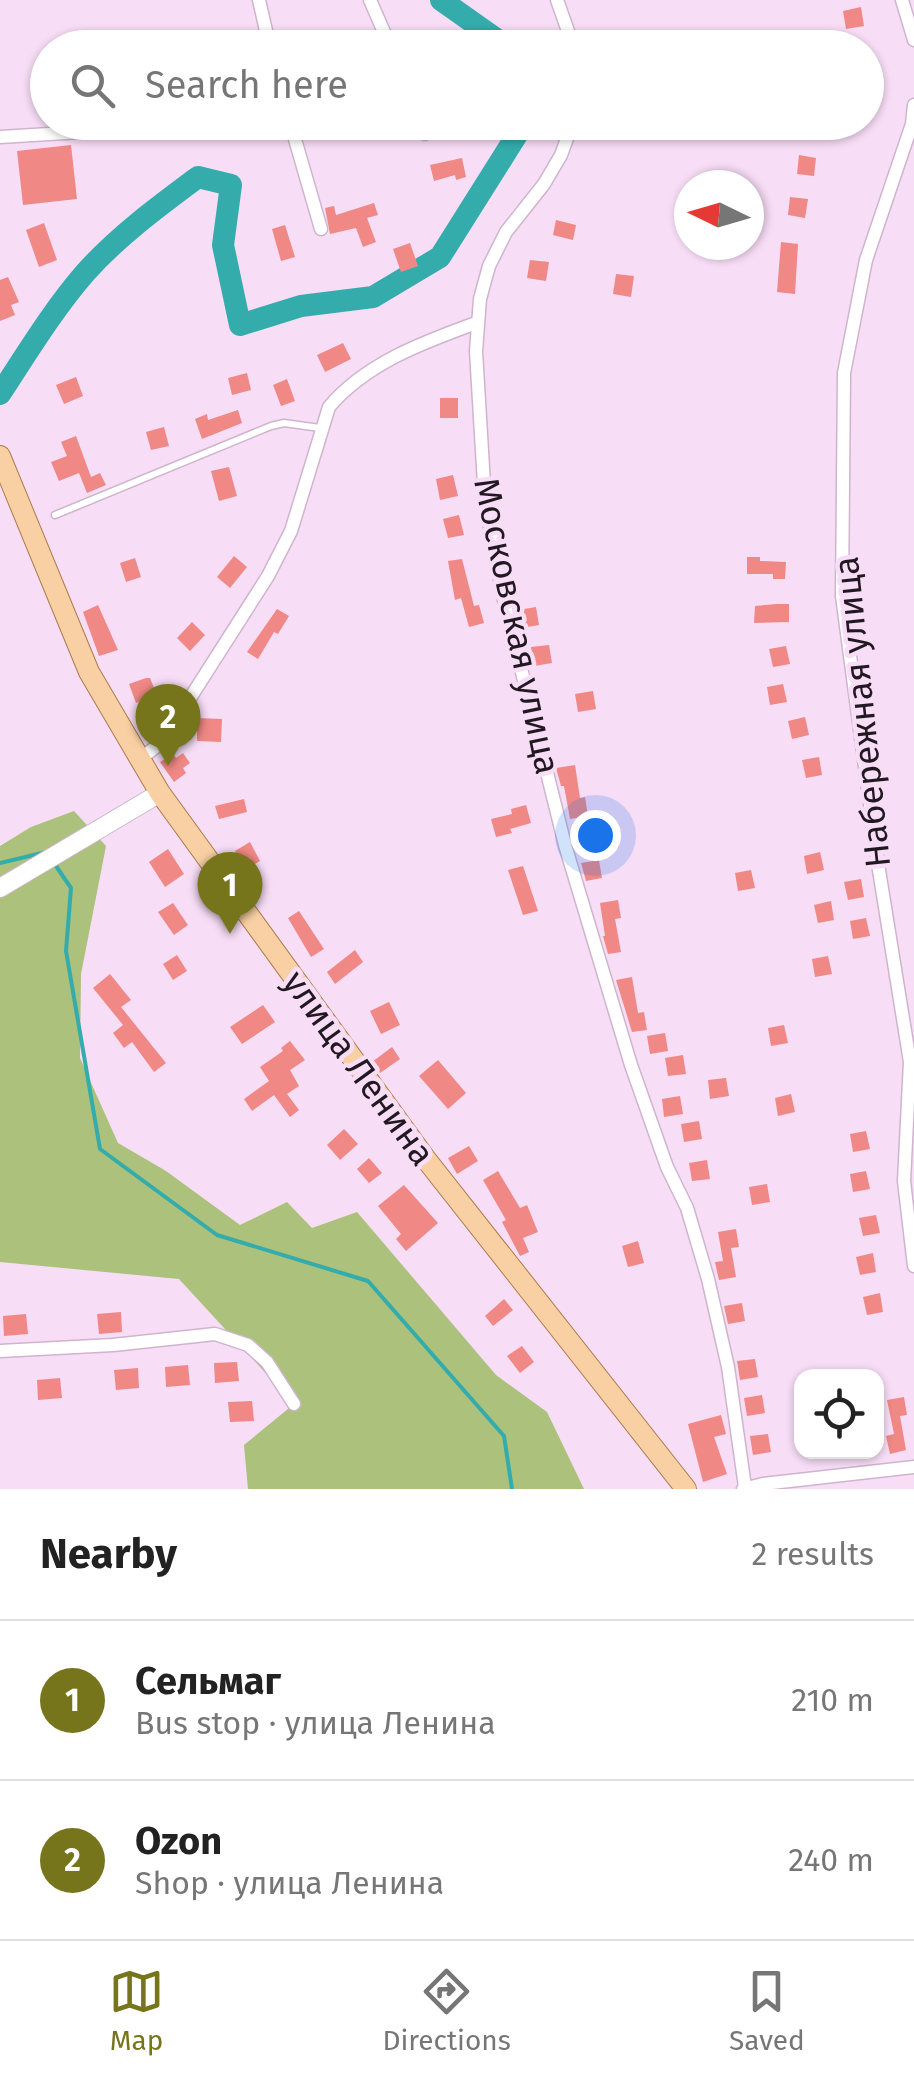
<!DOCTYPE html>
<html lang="en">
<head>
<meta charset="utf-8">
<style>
  body { margin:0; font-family:"Fira Sans",sans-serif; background:#f2f2f2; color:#222 }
  .controls { position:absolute; right:30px; bottom:30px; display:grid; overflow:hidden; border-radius:20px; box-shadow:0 2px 8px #0004 }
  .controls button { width:90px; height:90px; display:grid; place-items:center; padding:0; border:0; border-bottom:2px solid #e0e0e0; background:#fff; color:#222; font:50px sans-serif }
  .compass { position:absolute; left:674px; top:170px; width:90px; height:90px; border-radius:50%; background:#fff; box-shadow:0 2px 8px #0004; rotate:275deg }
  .you { position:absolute; left:595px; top:835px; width:35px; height:35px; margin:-25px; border:8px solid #fff; border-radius:50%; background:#1a73e8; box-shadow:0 0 0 15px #1a73e833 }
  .badge { display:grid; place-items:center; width:65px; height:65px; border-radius:50%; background:#76751b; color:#fff; font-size:32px; font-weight:700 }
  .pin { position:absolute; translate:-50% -82px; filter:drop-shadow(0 2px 5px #0008) }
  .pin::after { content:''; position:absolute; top:52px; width:35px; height:30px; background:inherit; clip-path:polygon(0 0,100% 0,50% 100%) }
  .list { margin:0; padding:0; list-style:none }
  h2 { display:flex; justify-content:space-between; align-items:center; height:130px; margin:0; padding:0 40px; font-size:42px }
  h2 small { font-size:32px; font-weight:400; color:#767676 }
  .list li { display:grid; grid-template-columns:65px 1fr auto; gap:30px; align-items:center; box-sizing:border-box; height:160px; padding:0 40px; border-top:2px solid #e0e0e0 }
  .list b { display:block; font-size:38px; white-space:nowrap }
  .list p { margin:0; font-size:32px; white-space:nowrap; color:#767676 }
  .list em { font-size:32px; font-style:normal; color:#767676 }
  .icon { flex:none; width:55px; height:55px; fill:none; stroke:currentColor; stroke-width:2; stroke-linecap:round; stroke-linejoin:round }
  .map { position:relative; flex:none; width:914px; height:1489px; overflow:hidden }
  .search { position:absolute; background:#fff; box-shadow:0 2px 8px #0004; left:30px; right:30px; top:30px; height:110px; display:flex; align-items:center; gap:25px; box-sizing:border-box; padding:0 35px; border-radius:55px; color:#767676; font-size:38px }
  .sheet { height:450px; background:#fff }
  nav { display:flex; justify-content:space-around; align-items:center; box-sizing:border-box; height:140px; border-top:2px solid #e0e0e0; background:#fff; font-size:28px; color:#767676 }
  nav a { display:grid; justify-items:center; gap:5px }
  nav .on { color:#76751b }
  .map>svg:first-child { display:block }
  .green { fill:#abc17c }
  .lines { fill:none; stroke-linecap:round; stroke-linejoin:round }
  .stream { stroke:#34acac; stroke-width:4 }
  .river { stroke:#34acac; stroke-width:22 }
  .building { fill:#f08885 }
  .lane-casing { stroke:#ceb5cd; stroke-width:9 }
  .street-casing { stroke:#ceb5cd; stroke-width:15 }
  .secondary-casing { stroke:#ceb5cd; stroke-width:20 }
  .primary-casing { stroke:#aa7b4d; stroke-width:22 }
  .lane { stroke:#fff; stroke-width:6 }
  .street { stroke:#fff; stroke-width:12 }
  .secondary { stroke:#fff; stroke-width:18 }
  .primary { stroke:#f8d0a3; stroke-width:20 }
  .labels { text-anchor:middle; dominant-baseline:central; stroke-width:9; stroke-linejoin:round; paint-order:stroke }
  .street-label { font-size:35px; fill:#211821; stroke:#f7ddf6 }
</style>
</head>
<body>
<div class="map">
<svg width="914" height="1489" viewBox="0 0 914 1489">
  <rect width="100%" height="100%" fill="#f7ddf6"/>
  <path class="green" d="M 74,811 L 106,846 L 81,974 L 80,1058 L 118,1143 L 166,1171 L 240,1225 L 287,1202 L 312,1228 L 357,1212 L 496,1375 L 547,1412 L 584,1489 L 248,1489 L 244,1445 L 294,1404 L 179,1279 L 0,1262 L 0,846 L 31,827 Z"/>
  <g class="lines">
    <path class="stream" d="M 0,863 L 46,852
      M 56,866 L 71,888 L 66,951 L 100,1149 L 217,1235 L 368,1281 L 504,1436 L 512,1489"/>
    <path class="river" d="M 441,0 L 509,48
      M 0,394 C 27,353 53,310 85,273 C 118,236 159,206 198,177 L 231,185 L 223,245 L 240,325 L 301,306 L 373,297 L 440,257 L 525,122"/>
  </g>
  <path class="building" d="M 861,7 L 864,26 L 846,29 L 843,11 Z
    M 71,145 L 77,199 L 23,205 L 17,151 Z
    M 799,155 L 816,158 L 814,176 L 797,174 Z
    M 462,158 L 466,177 L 456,180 L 455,175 L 434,181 L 430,165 Z
    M 790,197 L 808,199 L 805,218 L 788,215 Z
    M 374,203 L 378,215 L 367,218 L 376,242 L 363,247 L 356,228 L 330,234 L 325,208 L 334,206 L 336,215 Z
    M 556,220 L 576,225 L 573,240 L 553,235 Z
    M 44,223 L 57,260 L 39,267 L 26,230 Z
    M 285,225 L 295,257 L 281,261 L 272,229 Z
    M 781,242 L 798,244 L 795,294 L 777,292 Z
    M 410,243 L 418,266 L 401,272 L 393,249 Z
    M 530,260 L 549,262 L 546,281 L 527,278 Z
    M 616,274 L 634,276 L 631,297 L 613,294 Z
    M 8,277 L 19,302 L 11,305 L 15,315 L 0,321 L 0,280 Z
    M 343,343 L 351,359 L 325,372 L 317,355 Z
    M 247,373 L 251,390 L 232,395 L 228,378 Z
    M 76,377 L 83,396 L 64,404 L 56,385 Z
    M 287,379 L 295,401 L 281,406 L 273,385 Z
    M 440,398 L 458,398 L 458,418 L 440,418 Z
    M 238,410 L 242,423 L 202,439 L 195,419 L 207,414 L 208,420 Z
    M 164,427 L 169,446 L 151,450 L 146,432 Z
    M 76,436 L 91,477 L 100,473 L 106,485 L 87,493 L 79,473 L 59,481 L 51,462 L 67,456 L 61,442 Z
    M 229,467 L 237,496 L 219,501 L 211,471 Z
    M 453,475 L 458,496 L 440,500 L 436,479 Z
    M 459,515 L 464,535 L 448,538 L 443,519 Z
    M 234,556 L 247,567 L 230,588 L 217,577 Z
    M 747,557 L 760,557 L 760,561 L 786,562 L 785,579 L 773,579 L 773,574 L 747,574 Z
    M 135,558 L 141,577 L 126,582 L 120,563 Z
    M 462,559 L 474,606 L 479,605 L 484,623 L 469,627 L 461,598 L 455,600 L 448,561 Z
    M 777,604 L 789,604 L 789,622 L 754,623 L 755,606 Z
    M 98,605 L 118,650 L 99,656 L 83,612 Z
    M 536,607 L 539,625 L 521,628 L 518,610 Z
    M 277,609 L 289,616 L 278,634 L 274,632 L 258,659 L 247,652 Z
    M 192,622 L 205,635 L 190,651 L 177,638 Z
    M 549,645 L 552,663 L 534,666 L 531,647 Z
    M 786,646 L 790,664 L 773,667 L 769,649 Z
    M 146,678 L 150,678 L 157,695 L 136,703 L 129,684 Z
    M 783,684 L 787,702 L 770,705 L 767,687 Z
    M 593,691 L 596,709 L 578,712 L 575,694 Z
    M 805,717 L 809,735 L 792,739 L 788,721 Z
    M 197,718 L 222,719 L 221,742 L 197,741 Z
    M 183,753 L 190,763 L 183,768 L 186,773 L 174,782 L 160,762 L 173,754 L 176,758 Z
    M 819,757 L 822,775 L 806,778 L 802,760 Z
    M 575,765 L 580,798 L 585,797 L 588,816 L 570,819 L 564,786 L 561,786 L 556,768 Z
    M 244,799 L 247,812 L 219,819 L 215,806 Z
    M 526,805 L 531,823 L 510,829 L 512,833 L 496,837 L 491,819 L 512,814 L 511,809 Z
    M 616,829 L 619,847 L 601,850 L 598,832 Z
    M 250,842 L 260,861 L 246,869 L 235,851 Z
    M 168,849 L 184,874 L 165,887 L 149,862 Z
    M 820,852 L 824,870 L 807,874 L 804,856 Z
    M 599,860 L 602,878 L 586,881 L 581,863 Z
    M 523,866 L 538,911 L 523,915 L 508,870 Z
    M 751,870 L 755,888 L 738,891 L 735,873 Z
    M 861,879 L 864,897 L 848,900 L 844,882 Z
    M 618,900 L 621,918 L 615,919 L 621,952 L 608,954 L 603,936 L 605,936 L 600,903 Z
    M 831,901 L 834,920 L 818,923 L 814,905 Z
    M 173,903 L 188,925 L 174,935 L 158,912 Z
    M 299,911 L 324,949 L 311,957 L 288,918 Z
    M 866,918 L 870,936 L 853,939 L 850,921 Z
    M 355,950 L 363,962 L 335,984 L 327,972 Z
    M 177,955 L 187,971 L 173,980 L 163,964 Z
    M 828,956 L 832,974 L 815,977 L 812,959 Z
    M 110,974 L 131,1000 L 121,1007 L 166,1063 L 154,1072 L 132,1042 L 124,1048 L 113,1033 L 123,1025 L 93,988 Z
    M 632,977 L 638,1013 L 644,1012 L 647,1030 L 632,1032 L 616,980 Z
    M 389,1002 L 400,1025 L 381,1034 L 370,1011 Z
    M 263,1005 L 275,1022 L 242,1044 L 230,1027 Z
    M 784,1025 L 788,1043 L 771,1046 L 768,1028 Z
    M 665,1033 L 668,1051 L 650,1054 L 647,1036 Z
    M 290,1041 L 305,1060 L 290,1070 L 299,1086 L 287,1094 L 299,1110 L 290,1117 L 274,1095 L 252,1111 L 244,1099 L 269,1081 L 260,1067 L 283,1051 L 281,1048 Z
    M 392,1047 L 400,1059 L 380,1073 L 372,1062 Z
    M 683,1055 L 686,1074 L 668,1076 L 665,1058 Z
    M 438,1060 L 466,1093 L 448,1109 L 419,1076 Z
    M 726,1078 L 729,1096 L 710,1099 L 708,1080 Z
    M 791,1094 L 795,1112 L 778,1116 L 775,1098 Z
    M 680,1096 L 683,1114 L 664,1117 L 662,1099 Z
    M 699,1121 L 702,1139 L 684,1142 L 681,1124 Z
    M 344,1129 L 358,1144 L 340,1160 L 327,1145 Z
    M 866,1131 L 870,1149 L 853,1152 L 850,1134 Z
    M 469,1146 L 478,1161 L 457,1174 L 448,1158 Z
    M 369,1158 L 382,1173 L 369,1183 L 357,1169 Z
    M 707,1160 L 710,1179 L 692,1181 L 689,1163 Z
    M 498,1171 L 520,1208 L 527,1205 L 538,1232 L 523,1238 L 529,1252 L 520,1256 L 502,1222 L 506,1220 L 483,1180 Z
    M 866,1171 L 870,1189 L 853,1192 L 850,1174 Z
    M 767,1184 L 770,1202 L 752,1205 L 749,1187 Z
    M 404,1185 L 438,1223 L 406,1251 L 396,1239 L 401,1234 L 378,1206 Z
    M 876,1215 L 880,1233 L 863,1236 L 859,1218 Z
    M 736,1229 L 739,1247 L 731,1248 L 736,1277 L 719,1280 L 715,1262 L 723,1261 L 718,1232 Z
    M 638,1241 L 644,1263 L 628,1267 L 622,1246 Z
    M 873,1253 L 876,1272 L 860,1275 L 856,1257 Z
    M 880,1293 L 883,1312 L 867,1315 L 863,1297 Z
    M 504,1299 L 513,1310 L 493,1326 L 485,1316 Z
    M 742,1303 L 745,1321 L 728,1324 L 724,1306 Z
    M 121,1312 L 122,1332 L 99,1334 L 97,1314 Z
    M 26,1314 L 28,1334 L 4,1336 L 3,1316 Z
    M 522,1346 L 534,1362 L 520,1373 L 507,1356 Z
    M 755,1359 L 758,1377 L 740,1380 L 737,1361 Z
    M 237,1362 L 239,1381 L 215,1383 L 214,1363 Z
    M 188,1365 L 190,1385 L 166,1387 L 165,1367 Z
    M 138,1368 L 139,1388 L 116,1390 L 114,1370 Z
    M 60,1378 L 62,1398 L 38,1400 L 37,1380 Z
    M 762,1395 L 765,1413 L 747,1416 L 744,1398 Z
    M 904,1397 L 907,1415 L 900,1416 L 906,1450 L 890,1454 L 886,1436 L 894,1434 L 887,1400 Z
    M 252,1401 L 254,1421 L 230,1422 L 228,1402 Z
    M 721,1415 L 726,1434 L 714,1437 L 727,1474 L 703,1482 L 688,1424 Z
    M 768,1434 L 771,1452 L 753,1455 L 750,1436 Z"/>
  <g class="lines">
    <defs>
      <path id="lane" d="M 55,515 L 271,426 L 284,423 L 320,428"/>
      <path id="street" d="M 259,0 L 270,48
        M 370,0 L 391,48
        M 557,0 L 574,48
        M 902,0 L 914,40
        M 914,105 L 912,124 L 866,260 L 844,373 L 842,596 L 878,864 L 910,1062 L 904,1181 L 914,1266
        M 290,122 L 321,229
        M 420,122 L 425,134
        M 573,122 L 561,155 L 544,184 L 506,232 L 489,266 L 480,299 L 476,351 L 485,501 L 503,596 L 565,845 L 631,1065 L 667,1167 L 687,1208 L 708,1279 L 728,1367 L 745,1487
        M 0,137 L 131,129 L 208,129 L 261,122
        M 139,760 L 162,742 L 268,576 L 291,531 L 329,407 C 366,363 424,342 476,323
        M 0,1351 L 113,1345 L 215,1334 L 248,1345 L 267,1362 L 294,1404
        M 743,1489 L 763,1484 L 914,1467"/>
      <path id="secondary" d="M 0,888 L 160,793"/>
      <path id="primary" d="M 0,456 L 89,672 L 160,793 L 425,1158 L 686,1489"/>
    </defs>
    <use href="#lane" class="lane-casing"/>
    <use href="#street" class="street-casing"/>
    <use href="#secondary" class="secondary-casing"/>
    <use href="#primary" class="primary-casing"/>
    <use href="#lane" class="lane"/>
    <use href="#street" class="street"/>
    <use href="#secondary" class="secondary"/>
    <use href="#primary" class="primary"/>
  </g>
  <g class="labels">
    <g class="street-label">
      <text transform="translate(517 626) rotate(78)">Московская улица</text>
      <text transform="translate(862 712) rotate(-96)">Набережная улица</text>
      <text transform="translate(359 1068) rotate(54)">улица Ленина</text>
    </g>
  </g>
</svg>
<div class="controls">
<button><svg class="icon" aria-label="locate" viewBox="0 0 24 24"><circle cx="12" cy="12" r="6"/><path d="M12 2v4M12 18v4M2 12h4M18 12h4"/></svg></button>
</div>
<svg class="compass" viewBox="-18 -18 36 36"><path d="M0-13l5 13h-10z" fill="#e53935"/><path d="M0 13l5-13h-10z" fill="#767676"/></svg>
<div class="you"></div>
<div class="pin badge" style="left:230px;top:934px">1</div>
<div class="pin badge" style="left:168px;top:766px">2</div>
<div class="search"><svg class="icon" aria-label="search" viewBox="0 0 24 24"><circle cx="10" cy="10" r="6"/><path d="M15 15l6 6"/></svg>Search here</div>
</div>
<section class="sheet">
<h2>Nearby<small>2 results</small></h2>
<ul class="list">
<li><span class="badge">1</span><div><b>Сельмаг</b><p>Bus stop · улица Ленина</p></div><em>210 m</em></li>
<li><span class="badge">2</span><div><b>Ozon</b><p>Shop · улица Ленина</p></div><em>240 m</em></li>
</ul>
</section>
<nav>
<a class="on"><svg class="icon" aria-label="map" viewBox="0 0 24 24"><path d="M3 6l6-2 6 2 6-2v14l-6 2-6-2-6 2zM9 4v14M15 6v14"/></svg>Map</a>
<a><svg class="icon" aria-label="directions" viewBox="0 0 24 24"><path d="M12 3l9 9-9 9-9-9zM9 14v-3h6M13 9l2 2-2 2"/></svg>Directions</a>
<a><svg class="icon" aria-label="saved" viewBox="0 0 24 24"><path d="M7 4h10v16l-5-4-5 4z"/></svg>Saved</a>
</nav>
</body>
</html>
